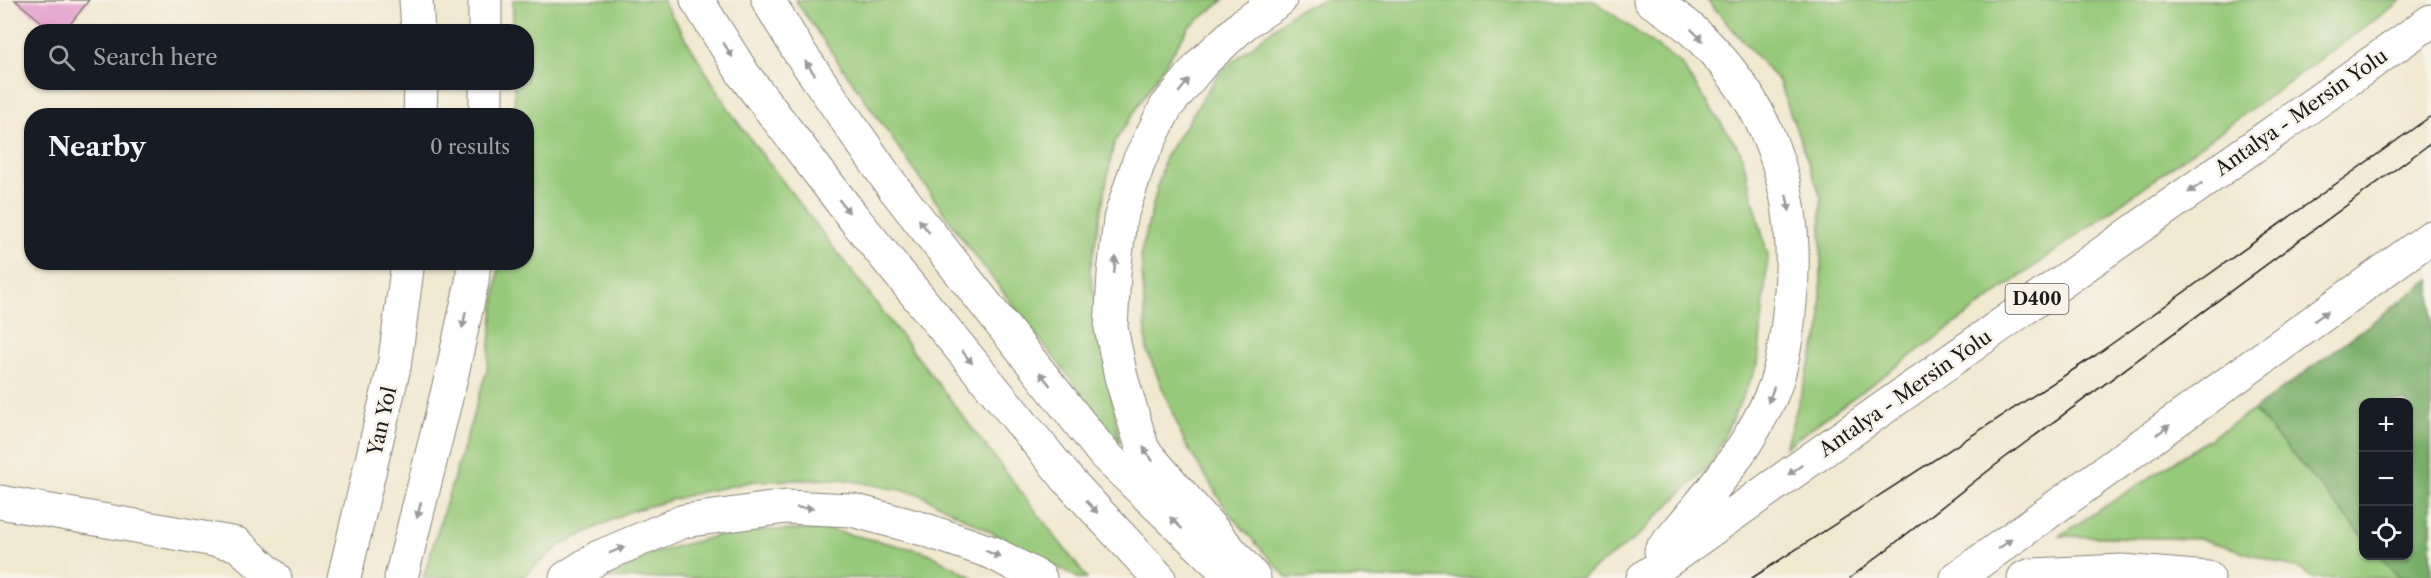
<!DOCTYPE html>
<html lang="en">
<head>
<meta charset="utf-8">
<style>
  body { margin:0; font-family:"Libre Caslon Text",serif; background:#242831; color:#f1f3f6 }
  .controls { position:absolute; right:18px; bottom:18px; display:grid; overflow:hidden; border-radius:12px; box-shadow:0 2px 4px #0004 }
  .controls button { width:54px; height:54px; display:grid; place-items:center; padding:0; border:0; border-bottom:2px solid #363941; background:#171b24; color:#f1f3f6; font:30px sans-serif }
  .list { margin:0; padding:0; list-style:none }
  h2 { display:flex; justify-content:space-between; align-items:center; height:78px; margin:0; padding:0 24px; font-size:26px }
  h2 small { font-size:20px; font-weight:400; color:#9ea1a6 }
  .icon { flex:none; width:33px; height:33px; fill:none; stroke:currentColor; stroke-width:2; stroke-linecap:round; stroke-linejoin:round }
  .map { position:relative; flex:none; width:2431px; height:578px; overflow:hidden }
  .search { position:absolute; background:#171b24; box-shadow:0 2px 4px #0004; left:24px; top:24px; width:510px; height:66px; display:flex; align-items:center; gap:15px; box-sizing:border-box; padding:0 21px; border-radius:24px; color:#9ea1a6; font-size:22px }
  .panel { position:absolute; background:#171b24; box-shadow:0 2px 4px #0004; left:24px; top:108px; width:510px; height:162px; border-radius:24px }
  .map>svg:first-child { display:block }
  .green { fill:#96c979; stroke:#59724a; stroke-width:1.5 }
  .forest { fill:#78ad69; stroke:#4a6442; stroke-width:1.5 }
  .building { fill:#e39bcd }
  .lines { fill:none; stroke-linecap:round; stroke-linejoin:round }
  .minor-casing { stroke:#868276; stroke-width:35 }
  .major-casing { stroke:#868276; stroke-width:35 }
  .highway-casing { stroke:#868276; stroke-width:35 }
  .minor { stroke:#fff; stroke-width:33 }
  .major { stroke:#fff; stroke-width:33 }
  .highway { stroke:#fff; stroke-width:33 }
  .tram { stroke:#1c1c1c; stroke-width:1.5 }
  .oneway { fill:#999 }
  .labels { text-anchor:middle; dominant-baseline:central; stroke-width:5; stroke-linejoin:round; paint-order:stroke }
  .shield { fill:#f7f3e8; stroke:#5e5c59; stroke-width:1.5 }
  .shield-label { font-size:18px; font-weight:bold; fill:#1c1c1c }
  .street-label { font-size:20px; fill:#1c1c1c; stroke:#f7f3e8 }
</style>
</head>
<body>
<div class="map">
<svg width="2431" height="578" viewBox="0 0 2431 578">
  <rect width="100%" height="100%" fill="#f7f3e8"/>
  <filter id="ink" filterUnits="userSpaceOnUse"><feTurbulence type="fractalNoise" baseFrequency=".0167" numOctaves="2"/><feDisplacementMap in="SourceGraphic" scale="12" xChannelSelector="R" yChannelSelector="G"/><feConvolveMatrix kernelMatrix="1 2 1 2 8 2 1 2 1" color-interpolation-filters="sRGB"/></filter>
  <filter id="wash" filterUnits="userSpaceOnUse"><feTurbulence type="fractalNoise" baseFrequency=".008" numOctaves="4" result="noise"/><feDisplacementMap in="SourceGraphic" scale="24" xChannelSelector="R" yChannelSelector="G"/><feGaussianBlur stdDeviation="1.35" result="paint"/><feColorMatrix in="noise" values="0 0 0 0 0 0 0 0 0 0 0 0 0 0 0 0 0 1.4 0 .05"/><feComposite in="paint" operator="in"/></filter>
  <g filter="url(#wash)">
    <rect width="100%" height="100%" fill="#f1e8d0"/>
    <path class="green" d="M 513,0 L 662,0 L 735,119 L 1087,578 L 1078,578 L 917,493 L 841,479 L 755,481 L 693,494 L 628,512 L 561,545 L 521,578 L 423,578 L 487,370 L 499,263 L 526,262 L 526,116 L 515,115 L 514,83 L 526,82 L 526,32 L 513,31 Z
      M 795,0 L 1224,0 L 1189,27 L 1114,143 L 1090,270 L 1120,443 L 966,244 Z
      M 1323,0 L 1593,0 L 1680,63 L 1741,152 L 1768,256 L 1758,364 L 1712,462 L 1636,538 L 1581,578 L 1287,578 L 1227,511 L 1185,443 L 1147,351 L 1141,253 L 1165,157 L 1219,73 L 1295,11 Z
      M 1707,0 L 2402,0 L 1785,447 L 1821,328 L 1821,197 L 1779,82 Z
      M 2254,410 L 2363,536 L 2364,556 L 2380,556 L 2400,578 L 2312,578 L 2300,569 L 2201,539 L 2059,536 Z
      M 826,529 L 926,552 L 974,578 L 607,578 L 653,553 L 734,531 Z"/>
    <path class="forest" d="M 2431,279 L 2431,578 L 2400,578 L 2380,556 L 2408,556 L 2408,402 L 2364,402 L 2363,536 L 2254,410 Z"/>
    <g id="blocks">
      <path class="building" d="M 15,0 L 89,0 L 64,32 L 54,32 Z"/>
    </g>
  </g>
  <g filter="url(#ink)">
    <use href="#blocks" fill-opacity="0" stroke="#868276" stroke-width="1.5"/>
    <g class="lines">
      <defs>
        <path id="minor" d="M 416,0 L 418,32
          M 420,116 L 421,82
          M 0,502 L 237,544 L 275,578
          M 344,578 L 394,367 L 408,262"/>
        <path id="major" d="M 697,0 L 744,75 L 856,221 L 1070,482 L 1159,578
          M 768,0 L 798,50 L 893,187 L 1104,454 L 1233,578"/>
        <path id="highway" d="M 485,0 L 485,32
          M 1650,0 C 1664,9 1679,18 1691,29 C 1772,102 1801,197 1790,303 C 1788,330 1782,372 1771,396 C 1745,455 1702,502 1661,551
          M 486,116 L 486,82
          M 401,578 L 451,378 L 472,282 L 474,262
          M 566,578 L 599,557 L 684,521 L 786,507 L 852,510 L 923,529 L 993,553 L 1040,578
          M 1254,578 L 1143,450 L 1121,377 L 1111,328 L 1114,274 L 1120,219 L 1139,161 L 1166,107 L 1203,62 L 1245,23 L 1280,0
          M 1643,578 L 2431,21
          M 1957,578 L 2431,237
          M 2024,578 L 2032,575 L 2122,571 L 2208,578"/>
      </defs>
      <use href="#minor" class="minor-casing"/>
      <use href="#major" class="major-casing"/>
      <use href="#highway" class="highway-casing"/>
      <use href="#minor" class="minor"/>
      <use href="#major" class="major"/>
      <use href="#highway" class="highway"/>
      <path class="tram" d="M 1752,578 L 2096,355 L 2431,116
        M 1850,578 L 2006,457 L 2431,143"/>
    </g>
    <defs><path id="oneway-solid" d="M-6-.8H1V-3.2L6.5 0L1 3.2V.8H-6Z" transform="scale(1.5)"/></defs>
    <g class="oneway">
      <use href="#oneway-solid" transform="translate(1697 35) rotate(45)"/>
      <use href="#oneway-solid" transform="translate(728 50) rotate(58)"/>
      <use href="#oneway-solid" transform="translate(810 68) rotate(-125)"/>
      <use href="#oneway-solid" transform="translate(1184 86) rotate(-51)"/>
      <use href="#oneway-solid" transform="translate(2195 188) rotate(145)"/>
      <use href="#oneway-solid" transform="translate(1788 203) rotate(78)"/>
      <use href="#oneway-solid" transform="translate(844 206) rotate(52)"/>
      <use href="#oneway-solid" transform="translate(924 226) rotate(-128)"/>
      <use href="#oneway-solid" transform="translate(1115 265) rotate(-84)"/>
      <use href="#oneway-solid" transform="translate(2321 316) rotate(-36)"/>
      <use href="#oneway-solid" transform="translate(464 320) rotate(102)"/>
      <use href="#oneway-solid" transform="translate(967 357) rotate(51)"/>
      <use href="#oneway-solid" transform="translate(1045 379) rotate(-128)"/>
      <use href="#oneway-solid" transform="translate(1771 395) rotate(111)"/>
      <use href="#oneway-solid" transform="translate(2163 430) rotate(-36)"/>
      <use href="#oneway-solid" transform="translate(1148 454) rotate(-125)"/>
      <use href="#oneway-solid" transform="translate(1795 470) rotate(145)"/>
      <use href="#oneway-solid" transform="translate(1092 507) rotate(47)"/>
      <use href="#oneway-solid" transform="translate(805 508) rotate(3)"/>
      <use href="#oneway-solid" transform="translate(419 510) rotate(104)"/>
      <use href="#oneway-solid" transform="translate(1176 523) rotate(-136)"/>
      <use href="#oneway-solid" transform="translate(2005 544) rotate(-36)"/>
      <use href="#oneway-solid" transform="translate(617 550) rotate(-23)"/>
      <use href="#oneway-solid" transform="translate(993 554) rotate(24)"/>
    </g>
  </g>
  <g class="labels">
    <rect class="shield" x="2005.5" y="284" width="63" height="30" rx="4.5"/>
    <g class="shield-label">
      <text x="2037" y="299">D400</text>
    </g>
    <g class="street-label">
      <text transform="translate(2301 112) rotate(-35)">Antalya - Mersin Yolu</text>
      <text transform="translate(1905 393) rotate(-35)">Antalya - Mersin Yolu</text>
      <text transform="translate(382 421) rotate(-77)">Yan Yol</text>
    </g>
  </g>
</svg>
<div class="controls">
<button>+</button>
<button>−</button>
<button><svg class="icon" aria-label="locate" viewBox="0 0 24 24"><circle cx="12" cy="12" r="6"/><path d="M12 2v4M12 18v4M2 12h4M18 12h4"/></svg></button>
</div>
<div class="search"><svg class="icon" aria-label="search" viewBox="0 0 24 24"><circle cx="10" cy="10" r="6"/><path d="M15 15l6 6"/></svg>Search here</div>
<section class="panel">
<h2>Nearby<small>0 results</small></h2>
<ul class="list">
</ul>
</section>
</div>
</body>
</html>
